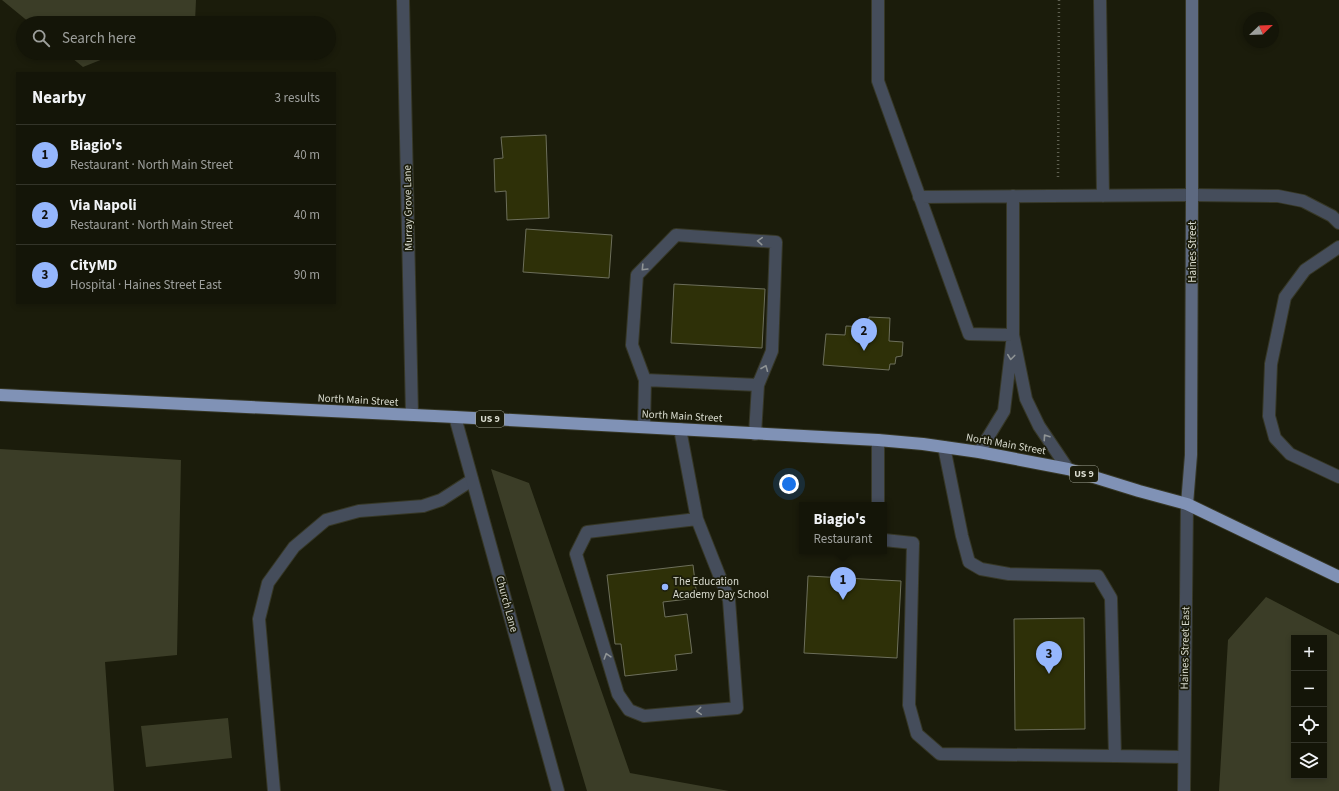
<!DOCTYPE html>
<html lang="en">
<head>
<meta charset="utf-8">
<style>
  body { margin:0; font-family:"Source Sans 3",sans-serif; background:#1d1e12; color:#f1f3f6 }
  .controls { position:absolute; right:12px; bottom:12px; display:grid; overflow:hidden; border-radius:0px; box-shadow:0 2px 6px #0003 }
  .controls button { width:36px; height:36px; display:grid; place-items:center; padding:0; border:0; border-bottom:1px solid #333429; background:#141508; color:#f1f3f6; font:20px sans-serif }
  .compass { position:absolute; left:1243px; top:12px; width:36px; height:36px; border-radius:50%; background:#141508; box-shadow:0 2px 6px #0003; rotate:67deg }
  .you { position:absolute; left:789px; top:484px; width:14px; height:14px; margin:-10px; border:3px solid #fff; border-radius:50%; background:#1a73e8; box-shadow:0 0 0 6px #1a73e833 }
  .badge { display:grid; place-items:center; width:26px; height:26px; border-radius:50%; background:#95b6fd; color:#111; font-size:13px; font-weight:700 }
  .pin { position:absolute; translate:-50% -33px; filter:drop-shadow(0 1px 2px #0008) }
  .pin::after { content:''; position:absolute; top:21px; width:14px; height:12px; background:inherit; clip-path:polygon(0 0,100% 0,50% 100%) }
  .popup { position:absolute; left:799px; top:502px; width:88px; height:52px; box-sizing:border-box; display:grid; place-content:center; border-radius:0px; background:#141508; filter:drop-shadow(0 1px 3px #0005); font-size:13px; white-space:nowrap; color:#9d9f9c }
  .popup b { font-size:15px; color:#f1f3f6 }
  .popup::after { content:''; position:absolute; left:50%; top:100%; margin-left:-8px; border:8px solid transparent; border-top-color:#141508 }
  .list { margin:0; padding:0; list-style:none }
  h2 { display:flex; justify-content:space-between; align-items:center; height:52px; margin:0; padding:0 16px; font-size:17px }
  h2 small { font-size:13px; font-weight:400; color:#9d9f9c }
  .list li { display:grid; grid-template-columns:26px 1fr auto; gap:12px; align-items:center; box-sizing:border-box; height:60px; padding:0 16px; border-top:1px solid #333429 }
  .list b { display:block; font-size:15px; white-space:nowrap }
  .list p { margin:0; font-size:13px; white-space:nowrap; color:#9d9f9c }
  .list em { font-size:13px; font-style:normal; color:#9d9f9c }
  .icon { flex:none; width:22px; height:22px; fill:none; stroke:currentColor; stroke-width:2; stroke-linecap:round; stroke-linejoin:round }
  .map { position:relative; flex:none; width:1339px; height:791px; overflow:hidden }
  .search { position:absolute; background:#141508; box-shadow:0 2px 6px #0003; left:16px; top:16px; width:320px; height:44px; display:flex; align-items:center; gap:10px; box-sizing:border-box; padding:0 14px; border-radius:22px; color:#9d9f9c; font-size:15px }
  .panel { position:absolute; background:#141508; box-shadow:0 2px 6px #0003; left:16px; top:72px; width:320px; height:232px; border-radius:0px }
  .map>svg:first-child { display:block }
  .green { fill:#3b3d27; fill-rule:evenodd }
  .building { fill:#2e3008; stroke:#6d6f5b }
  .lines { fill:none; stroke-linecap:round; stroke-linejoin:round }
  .lane-casing { stroke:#363726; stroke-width:14 }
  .street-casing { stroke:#363726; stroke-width:14 }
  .secondary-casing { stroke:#363726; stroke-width:14 }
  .highway-casing { stroke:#363726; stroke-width:14 }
  .path { stroke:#5f6051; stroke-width:2.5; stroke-dasharray:1 3; stroke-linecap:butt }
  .lane { stroke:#454d5b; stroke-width:12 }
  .street { stroke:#454d5b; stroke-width:12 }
  .secondary { stroke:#5d6980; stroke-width:12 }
  .highway { stroke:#8092b6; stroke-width:12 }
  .oneway { stroke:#8f9495 }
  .poi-dot { fill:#95b6fd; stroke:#1b1c0b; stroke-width:1.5 }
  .labels { text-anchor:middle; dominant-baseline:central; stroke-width:3.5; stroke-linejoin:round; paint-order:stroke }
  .shield { fill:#1b1c0b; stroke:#a0a294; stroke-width:1 }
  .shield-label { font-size:10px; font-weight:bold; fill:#d9dbcf }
  .street-label { font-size:11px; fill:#d9dbcf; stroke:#1b1c0b }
  .poi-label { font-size:11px; fill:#d9dbcf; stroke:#1b1c0b; text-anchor:start }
</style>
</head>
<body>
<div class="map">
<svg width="1339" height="791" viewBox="0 0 1339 791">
  <rect width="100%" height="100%" fill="#1b1c0b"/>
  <path class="green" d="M 2,0 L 196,0 L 195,22 L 30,23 Z
    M 66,53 L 118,53 L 83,67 Z
    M 0,449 L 181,460 L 177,655 L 105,662 L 114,791 L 0,791 Z
    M 491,469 L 529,483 L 630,773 L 729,791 L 587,791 Z
    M 1266,597 L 1339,635 L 1339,791 L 1219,791 L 1228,640 ZM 1294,638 L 1324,638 L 1324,776 L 1294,776 Z
    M 228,718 L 232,758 L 146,767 L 141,726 Z"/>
  <path class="building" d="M 546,135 L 549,218 L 507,220 L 506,191 L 495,192 L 494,159 L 503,158 L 501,137 Z
    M 526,229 L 612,235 L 609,278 L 523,272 Z
    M 674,284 L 765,289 L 762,348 L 671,343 Z
    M 869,317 L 890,318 L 889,341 L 903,342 L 902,356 L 896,357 L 895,364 L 890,364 L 889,370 L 823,365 L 826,334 L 845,335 L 846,326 L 868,327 Z
    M 693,565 L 697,598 L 663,602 L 665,617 L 687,614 L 692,653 L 675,655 L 677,670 L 625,676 L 621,644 L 615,644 L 607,575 Z
    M 808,576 L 901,581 L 897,658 L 804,653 Z
    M 1084,618 L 1085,729 L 1015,730 L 1014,619 Z"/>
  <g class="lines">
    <defs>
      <path id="lane" d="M 878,0 L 878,81 L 969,334 L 1013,335 L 1013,196
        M 1100,0 L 1103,196
        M 919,197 L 1192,195 L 1278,196 L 1303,201 L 1332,216 L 1339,223
        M 1339,247 L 1305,270 L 1285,297 L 1271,364 L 1269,416 L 1275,438 L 1290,454 L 1339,477
        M 645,380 L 758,385
        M 644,427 L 645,380 L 632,345 L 637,275 L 676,235 L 776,242 L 772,351 L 758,385 L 755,434
        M 680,429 L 697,519 L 729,600 L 737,708 L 644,716 L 629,710 L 618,694 L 576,554 L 587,532 L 697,519
        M 878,440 L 878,505
        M 944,447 L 962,536 L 969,562 L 981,569 L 1009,574 L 1098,576 L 1111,598 L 1115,756 L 1184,757
        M 979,452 L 1004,411 L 1013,335 L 1026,399 L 1039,426 L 1068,469
        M 884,540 L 913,543 L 909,705 L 917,734 L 940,754 L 1115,756
        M 274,791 L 259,619 L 268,583 L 294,547 L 326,520 L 359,511 L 423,506 L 441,500 L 472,480"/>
      <path id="street" d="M 403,0 L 412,415
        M 455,417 L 558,791
        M 1184,791 L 1187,504"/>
      <path id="secondary" d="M 1187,504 L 1191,455 L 1192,195 L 1192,0"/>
      <path id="highway" d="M 0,395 L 455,417 L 878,440 L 923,444 L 979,452 L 1068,469 L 1139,491 L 1187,504 L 1339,577"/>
    </defs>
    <use href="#lane" class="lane-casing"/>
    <use href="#street" class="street-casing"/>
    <use href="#secondary" class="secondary-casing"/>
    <use href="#highway" class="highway-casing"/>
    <path class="path" d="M 1058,177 L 1059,0"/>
    <use href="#lane" class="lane"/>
    <use href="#street" class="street"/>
    <use href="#secondary" class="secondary"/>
    <use href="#highway" class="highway"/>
  </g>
  <defs><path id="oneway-chevron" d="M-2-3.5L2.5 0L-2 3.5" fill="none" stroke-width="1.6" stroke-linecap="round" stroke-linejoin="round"/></defs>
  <g class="oneway">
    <use href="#oneway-chevron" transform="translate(760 241) rotate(-176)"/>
    <use href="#oneway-chevron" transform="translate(644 268) rotate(134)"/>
    <use href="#oneway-chevron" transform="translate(1011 357) rotate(97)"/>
    <use href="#oneway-chevron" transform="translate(765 368) rotate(-68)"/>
    <use href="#oneway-chevron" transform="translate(1046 437) rotate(-124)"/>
    <use href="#oneway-chevron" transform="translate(607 656) rotate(-107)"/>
    <use href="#oneway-chevron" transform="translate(699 711) rotate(175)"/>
  </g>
  <circle class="poi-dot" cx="665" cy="587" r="4"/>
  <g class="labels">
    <g class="shield">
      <rect x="476" y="411" width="28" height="16" rx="3"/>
      <rect x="1070" y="466" width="28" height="16" rx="3"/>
    </g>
    <g class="shield-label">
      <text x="490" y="419">US 9</text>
      <text x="1084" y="474">US 9</text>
    </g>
    <g class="street-label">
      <text transform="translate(408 208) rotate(-91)">Murray Grove Lane</text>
      <text transform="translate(1192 252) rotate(-90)">Haines Street</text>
      <text transform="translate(358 400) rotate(3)">North Main Street</text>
      <text transform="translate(682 416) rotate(3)">North Main Street</text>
      <text transform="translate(1006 444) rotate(10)">North Main Street</text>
      <text transform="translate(507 604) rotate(75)">Church Lane</text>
      <text transform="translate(1185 648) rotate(-89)">Haines Street East</text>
    </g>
    <g class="poi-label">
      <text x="673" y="581">The Education<tspan x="673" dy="13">Academy Day School</tspan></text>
    </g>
  </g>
</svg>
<div class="controls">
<button>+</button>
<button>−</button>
<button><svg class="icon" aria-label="locate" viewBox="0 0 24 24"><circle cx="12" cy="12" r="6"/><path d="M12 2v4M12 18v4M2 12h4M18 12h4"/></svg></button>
<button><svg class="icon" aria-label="layers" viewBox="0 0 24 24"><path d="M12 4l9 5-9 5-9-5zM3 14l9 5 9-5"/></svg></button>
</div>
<svg class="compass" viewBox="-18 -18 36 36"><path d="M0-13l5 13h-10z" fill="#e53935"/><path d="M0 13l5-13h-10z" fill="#9d9f9c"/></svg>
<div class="you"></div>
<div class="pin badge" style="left:843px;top:600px">1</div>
<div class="popup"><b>Biagio's</b>Restaurant</div>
<div class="pin badge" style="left:864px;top:351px">2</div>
<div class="pin badge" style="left:1049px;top:674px">3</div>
<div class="search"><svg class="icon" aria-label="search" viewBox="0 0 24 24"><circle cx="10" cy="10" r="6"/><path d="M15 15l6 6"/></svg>Search here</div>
<section class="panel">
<h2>Nearby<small>3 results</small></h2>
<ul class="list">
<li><span class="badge">1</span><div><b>Biagio's</b><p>Restaurant · North Main Street</p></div><em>40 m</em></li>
<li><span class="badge">2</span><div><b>Via Napoli</b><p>Restaurant · North Main Street</p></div><em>40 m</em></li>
<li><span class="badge">3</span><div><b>CityMD</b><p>Hospital · Haines Street East</p></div><em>90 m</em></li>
</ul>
</section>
</div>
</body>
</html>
